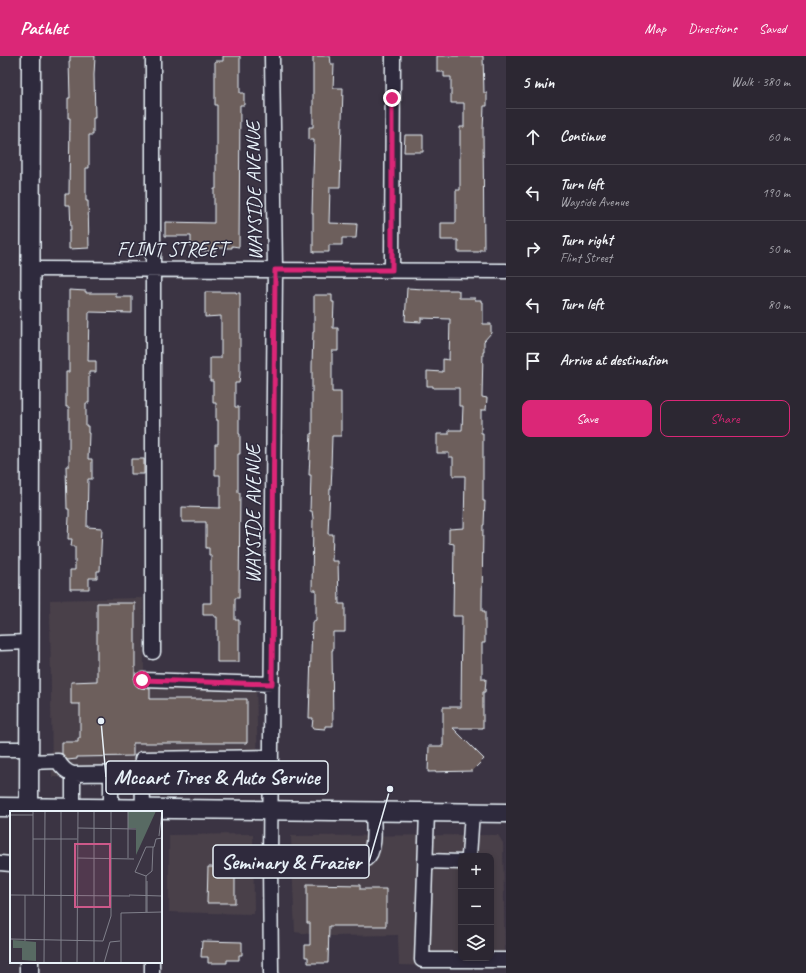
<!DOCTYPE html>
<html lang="en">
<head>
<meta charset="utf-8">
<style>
  body { margin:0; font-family:Caveat,sans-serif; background:#342f3a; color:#f1f3f6 }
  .controls { position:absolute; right:12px; bottom:12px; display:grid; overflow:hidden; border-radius:8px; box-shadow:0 2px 6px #0003 }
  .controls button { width:36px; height:36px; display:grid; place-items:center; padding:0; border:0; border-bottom:1px solid #48444d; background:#2c2732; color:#f1f3f6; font:20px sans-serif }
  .stop { position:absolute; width:12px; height:12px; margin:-9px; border:3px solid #db2777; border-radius:50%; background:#fff }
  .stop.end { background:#db2777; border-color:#fff; box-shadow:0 1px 4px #0008 }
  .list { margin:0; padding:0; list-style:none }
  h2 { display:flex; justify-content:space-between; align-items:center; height:52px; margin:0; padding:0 16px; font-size:17px }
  h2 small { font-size:13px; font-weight:400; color:#a6a5ac }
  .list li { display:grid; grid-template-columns:26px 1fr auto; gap:12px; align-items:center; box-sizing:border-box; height:56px; padding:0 16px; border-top:1px solid #48444d }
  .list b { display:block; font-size:15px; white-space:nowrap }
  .list p { margin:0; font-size:13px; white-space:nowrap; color:#a6a5ac }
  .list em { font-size:13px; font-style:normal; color:#a6a5ac }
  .actions { display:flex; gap:8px; padding:12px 16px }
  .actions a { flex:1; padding:9px 0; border:1px solid #db2777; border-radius:8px; text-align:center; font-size:14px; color:#db2777 }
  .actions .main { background:#db2777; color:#fff }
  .icon { flex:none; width:22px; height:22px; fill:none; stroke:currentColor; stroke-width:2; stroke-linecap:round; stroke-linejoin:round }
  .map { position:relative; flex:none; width:506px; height:917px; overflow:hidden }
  header { display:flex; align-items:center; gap:24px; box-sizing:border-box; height:56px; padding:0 20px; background:#db2777; color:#fff }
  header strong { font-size:19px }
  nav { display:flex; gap:22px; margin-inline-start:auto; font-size:14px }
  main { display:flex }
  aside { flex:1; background:#2c2732 }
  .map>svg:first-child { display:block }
  .built { fill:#4a414a; fill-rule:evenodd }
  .building { fill:#6d5e5b; stroke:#e8f1f8 }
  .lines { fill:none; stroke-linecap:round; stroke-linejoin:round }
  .minor-casing { stroke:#e8f1f8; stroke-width:17 }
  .major-casing { stroke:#e8f1f8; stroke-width:21 }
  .minor { stroke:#2f2a3d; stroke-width:14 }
  .major { stroke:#2f2a3d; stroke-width:18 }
  .route { stroke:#db2777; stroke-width:5 }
  .labels { text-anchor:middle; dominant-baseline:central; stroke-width:3; stroke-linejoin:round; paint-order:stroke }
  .street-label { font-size:20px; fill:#e8f1f8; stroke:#2f2a3d }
  .inset-road { fill:none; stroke:#80808b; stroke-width:1 }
  .view { fill:#cd598a; fill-opacity:0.15; stroke:#cd598a; stroke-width:2 }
  .inset-edge { fill:none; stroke:#e8f1f8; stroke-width:2 }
  .leader { fill:none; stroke:#e8f1f8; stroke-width:1.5 }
  .callout-dot { fill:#e8f1f8; stroke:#2f2a3d; stroke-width:1.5 }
  .callout { fill:#2f2a3d; stroke:#e8f1f8; stroke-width:1.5 }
  .callout-label { font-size:21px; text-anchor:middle; font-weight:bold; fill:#e8f1f8 }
</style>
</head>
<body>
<header>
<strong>Pathlet</strong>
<nav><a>Map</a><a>Directions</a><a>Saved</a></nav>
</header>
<main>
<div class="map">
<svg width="506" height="917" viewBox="0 0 506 917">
  <rect width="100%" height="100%" fill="#3b3443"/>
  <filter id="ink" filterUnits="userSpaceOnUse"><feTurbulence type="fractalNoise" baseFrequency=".025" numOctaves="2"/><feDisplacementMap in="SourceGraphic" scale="8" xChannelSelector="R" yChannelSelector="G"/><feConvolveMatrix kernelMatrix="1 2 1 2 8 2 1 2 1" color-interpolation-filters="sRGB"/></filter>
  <g filter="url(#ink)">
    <path class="built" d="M 143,542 L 144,619 L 256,619 L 258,726 L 52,721 L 50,544 Z
      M 253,778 L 254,858 L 169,856 L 169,779 Z
      M 498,779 L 503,787 L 505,912 L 399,909 L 398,879 L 325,880 L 295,876 L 291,780 ZM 461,800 L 491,800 L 491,902 L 461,902 Z"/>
    <path class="building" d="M 70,0 L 95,0 L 94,19 L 95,62 L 93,62 L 93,79 L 89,79 L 89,112 L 86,112 L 86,145 L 88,145 L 89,192 L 69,193 L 69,174 L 71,174 L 70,149 L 65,149 L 65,138 L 69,138 L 70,62 L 68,62 L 68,42 L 70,42 L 69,5 L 70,5 Z
      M 223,0 L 240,0 L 240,37 L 244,37 L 244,49 L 240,49 L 239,191 L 232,190 L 232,192 L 216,192 L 215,195 L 193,195 L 193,191 L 191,191 L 191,180 L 165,180 L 165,166 L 214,167 L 214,133 L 216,133 L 216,99 L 217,99 L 217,49 L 215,49 L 215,5 L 223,5 Z
      M 313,0 L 330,0 L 331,8 L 334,8 L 333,32 L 343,32 L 340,131 L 330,131 L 329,167 L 357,168 L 356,182 L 342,182 L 342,189 L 329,189 L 329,196 L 313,196 L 313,157 L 312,157 L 314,84 L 309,84 L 309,71 L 313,71 Z
      M 437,0 L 483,0 L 484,37 L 487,37 L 487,50 L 484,50 L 483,74 L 484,194 L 479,194 L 479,196 L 458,196 L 458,184 L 441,184 L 441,167 L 456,167 L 456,134 L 460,134 L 460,71 L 464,71 L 464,47 L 451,47 L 451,21 L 444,21 L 444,16 L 437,16 Z
      M 405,79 L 423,79 L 423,96 L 404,96 Z
      M 407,232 L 424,233 L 424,234 L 457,234 L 459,235 L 459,242 L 475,242 L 475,244 L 481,244 L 481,246 L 483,246 L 483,268 L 491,268 L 491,277 L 484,285 L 484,296 L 483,296 L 482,341 L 487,342 L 486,354 L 481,354 L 481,377 L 483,377 L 483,445 L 485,445 L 484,469 L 483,469 L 482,548 L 482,555 L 485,555 L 485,587 L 482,587 L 482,623 L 486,623 L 485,636 L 483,636 L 483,672 L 453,672 L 484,703 L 472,715 L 428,716 L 429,690 L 443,690 L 443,651 L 461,651 L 462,560 L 453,560 L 454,488 L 449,487 L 449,473 L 464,472 L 465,420 L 453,420 L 453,401 L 449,401 L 449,397 L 437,397 L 437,378 L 449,378 L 449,374 L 462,374 L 463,350 L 459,350 L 459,332 L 433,332 L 433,330 L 427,330 L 427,315 L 443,316 L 443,303 L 449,304 L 450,263 L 421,262 L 421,266 L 405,265 Z
      M 69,234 L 86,235 L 86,237 L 116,237 L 116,241 L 132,241 L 132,257 L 89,256 L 88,305 L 96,305 L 96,316 L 89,316 L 89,347 L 86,347 L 86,370 L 88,370 L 88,377 L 89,377 L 88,403 L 92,403 L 92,423 L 88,423 L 87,471 L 102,472 L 100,515 L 97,515 L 97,522 L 89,522 L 89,533 L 70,533 L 70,514 L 75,514 L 75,490 L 71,490 L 72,483 L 68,483 L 69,460 L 69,453 L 67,453 L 66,410 L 69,410 L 69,351 L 66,351 L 66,316 L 69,316 Z
      M 205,236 L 236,236 L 236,237 L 240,237 L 240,318 L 239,327 L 235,327 L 235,351 L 239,351 L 239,378 L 240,378 L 240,398 L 238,398 L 238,437 L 240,437 L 239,542 L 235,542 L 235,564 L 239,564 L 239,606 L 217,606 L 217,561 L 214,561 L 214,559 L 203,559 L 203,547 L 211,547 L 211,499 L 209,499 L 209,492 L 206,492 L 206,466 L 182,466 L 182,451 L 220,452 L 220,419 L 215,419 L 215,388 L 218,388 L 218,364 L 216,364 L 216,347 L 213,347 L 213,325 L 210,325 L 210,302 L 221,302 L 221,260 L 205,261 Z
      M 314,239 L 332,239 L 332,246 L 334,246 L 333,272 L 338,272 L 338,295 L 332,295 L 332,336 L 341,336 L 341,380 L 332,380 L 331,411 L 332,411 L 331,433 L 330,433 L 328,478 L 333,478 L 332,505 L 338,505 L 339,548 L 345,548 L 345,576 L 333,576 L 333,594 L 332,594 L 333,670 L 325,670 L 325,673 L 312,672 L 313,662 L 309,662 L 312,566 L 316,564 L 316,534 L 312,534 L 313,462 L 312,455 L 310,455 L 311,419 L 309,419 L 311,377 L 312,378 L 312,310 L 313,276 L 314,276 Z
      M 131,403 L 144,403 L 144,418 L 131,418 Z
      M 97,547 L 135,547 L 135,619 L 134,624 L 135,628 L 138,631 L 150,633 L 150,643 L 247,643 L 247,687 L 133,687 L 133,700 L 77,701 L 77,703 L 67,704 L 62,698 L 62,686 L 78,686 L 78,682 L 80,682 L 80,648 L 71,648 L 71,626 L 97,625 Z
      M 208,811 L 235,811 L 235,847 L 207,847 Z
      M 307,828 L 360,829 L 360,833 L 386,833 L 386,870 L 329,870 L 328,907 L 308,907 L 308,901 L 305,901 L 305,889 L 310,889 L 310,867 L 307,867 Z
      M 202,885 L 242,886 L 242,899 L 239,899 L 239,904 L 227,904 L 227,907 L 208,907 L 208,901 L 201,901 Z"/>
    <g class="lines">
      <defs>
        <path id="minor" d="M 153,0 L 153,596
          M 31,213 L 506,215
          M 392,214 L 393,0
          M 0,587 L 30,586
          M 142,624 L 272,628
          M 0,693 L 29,693
          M 29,706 L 58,705 C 62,712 66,716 73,718
          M 111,718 L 111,753
          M 73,752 L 73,718 L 142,717
          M 143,753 L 142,703 L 271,701
          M 427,756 L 422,904 L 506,904
          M 469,800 L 472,756
          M 270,805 L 366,803 C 377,795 373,767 373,755
          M 425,805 L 461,806
          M 0,807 L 11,808
          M 152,906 L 152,917
          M 271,917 L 270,805 L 275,214 L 272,0"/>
        <path id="major" d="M 0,751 L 506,757
          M 29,756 L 31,0
          M 29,906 L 29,917"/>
      </defs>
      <use href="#minor" class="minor-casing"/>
      <use href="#major" class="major-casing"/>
      <use href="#minor" class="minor"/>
      <use href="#major" class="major"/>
    </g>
  </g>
  <g class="lines" filter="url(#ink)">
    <path class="route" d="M 142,624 L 272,628 L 275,214 L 392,214 L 392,42"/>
  </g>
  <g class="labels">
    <g class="street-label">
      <text transform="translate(254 135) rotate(-91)">WAYSIDE AVENUE</text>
      <text x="172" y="193">FLINT STREET</text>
      <text transform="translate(253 458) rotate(-90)">WAYSIDE AVENUE</text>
    </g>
  </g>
  <g transform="translate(10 755)">
    <rect width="152" height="152" fill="#3b3443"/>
    <path d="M 118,0 L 146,0 L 126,44 L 126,17 L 118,17 ZM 3,129 L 26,131 L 26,150 L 12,149 L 12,137 L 3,137 Z" fill="#586a63"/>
    <path class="inset-road" d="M 84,0 L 84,152M 0,4 L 23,4M 68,17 L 126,18M 149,25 L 152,0M 23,28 L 67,28M 67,47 L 124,48M 118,47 L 118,0M 136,65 L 125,61 L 136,36 L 144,36 L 146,28 L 152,27M 136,65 L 142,60 L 143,36M 137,70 L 137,101M 0,84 L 0,128 L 93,130 L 101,105 L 101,0M 0,84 L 120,85M 15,84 L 15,130M 23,84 L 23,0M 119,84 L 152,85M 136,101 L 136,65M 34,152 L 35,0M 51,152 L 51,0M 67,152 L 68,0M 94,152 L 100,131 L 110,130M 111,152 L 111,102 L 152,101"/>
    <path class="view" d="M 65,33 L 100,33 L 100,96 L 65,96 Z"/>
    <rect width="152" height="152" class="inset-edge"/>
  </g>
  <path class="leader" d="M101 665L106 721M390 733L369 806"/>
  <g class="callout-dot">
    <circle cx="101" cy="665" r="4"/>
    <circle cx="390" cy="733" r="4"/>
  </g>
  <g class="callout">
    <rect x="106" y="705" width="222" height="33" rx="4"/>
    <rect x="213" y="789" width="156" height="33" rx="4"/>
  </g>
  <g class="callout-label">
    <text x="217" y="728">Mccart Tires &amp; Auto Service</text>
    <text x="291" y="813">Seminary &amp; Frazier</text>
  </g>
</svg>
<div class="controls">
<button>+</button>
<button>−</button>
<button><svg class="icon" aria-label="layers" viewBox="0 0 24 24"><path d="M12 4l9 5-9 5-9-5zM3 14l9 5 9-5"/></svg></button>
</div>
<div class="stop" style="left:142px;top:624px"></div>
<div class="stop end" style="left:392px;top:42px"></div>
</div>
<aside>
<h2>5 min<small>Walk · 380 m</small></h2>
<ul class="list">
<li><svg class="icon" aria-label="ahead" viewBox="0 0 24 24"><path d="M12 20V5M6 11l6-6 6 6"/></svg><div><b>Continue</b></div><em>60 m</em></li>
<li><svg class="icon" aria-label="left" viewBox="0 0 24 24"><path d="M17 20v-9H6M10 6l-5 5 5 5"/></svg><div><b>Turn left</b><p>Wayside Avenue</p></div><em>190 m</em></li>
<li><svg class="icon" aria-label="right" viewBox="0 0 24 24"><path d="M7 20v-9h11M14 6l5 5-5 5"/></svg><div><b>Turn right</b><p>Flint Street</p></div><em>50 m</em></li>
<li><svg class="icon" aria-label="left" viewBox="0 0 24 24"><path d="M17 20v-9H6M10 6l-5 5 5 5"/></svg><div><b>Turn left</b></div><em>80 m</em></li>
<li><svg class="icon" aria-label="arrive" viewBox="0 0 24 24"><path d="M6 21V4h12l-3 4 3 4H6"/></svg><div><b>Arrive at destination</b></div></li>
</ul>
<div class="actions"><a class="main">Save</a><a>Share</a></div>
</aside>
</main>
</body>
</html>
